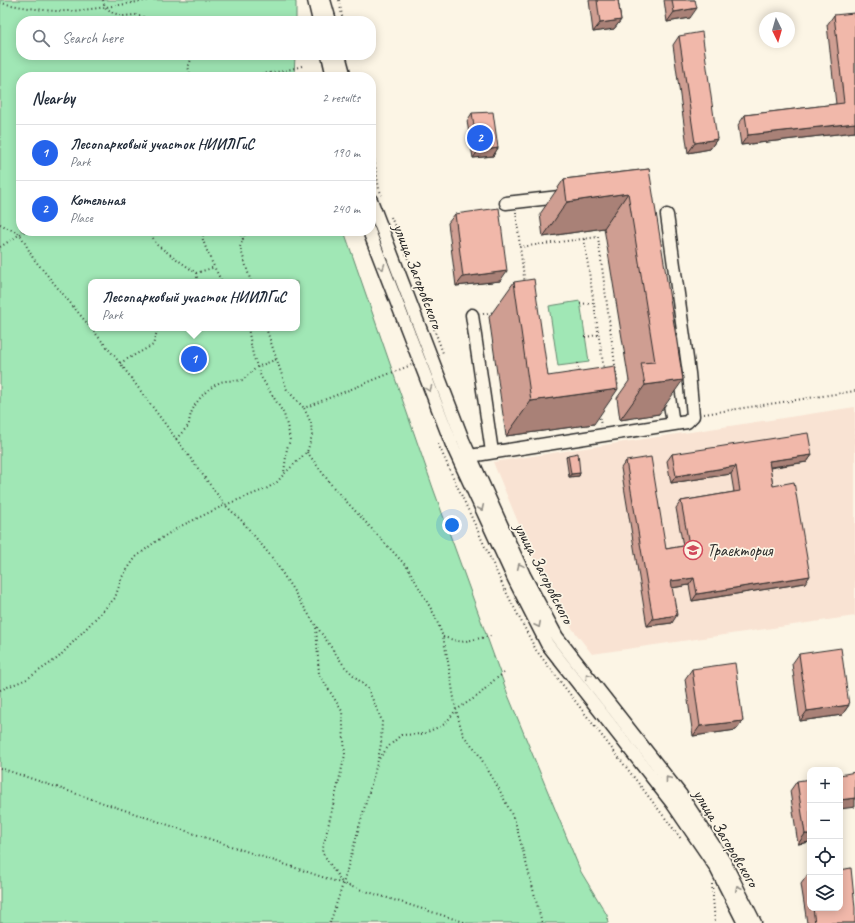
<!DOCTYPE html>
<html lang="en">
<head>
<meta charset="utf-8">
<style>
  body { margin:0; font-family:Caveat,sans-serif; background:#f6f6f7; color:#1f2937 }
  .controls { position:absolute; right:12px; bottom:12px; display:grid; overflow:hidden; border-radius:8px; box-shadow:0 2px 10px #0003 }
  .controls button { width:36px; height:36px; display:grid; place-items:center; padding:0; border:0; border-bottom:1px solid #e0e1e3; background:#fff; color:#1f2937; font:20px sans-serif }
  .compass { position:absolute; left:759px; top:12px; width:36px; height:36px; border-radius:50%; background:#fff; box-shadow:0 2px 10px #0003; rotate:175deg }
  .you { position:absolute; left:452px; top:525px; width:14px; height:14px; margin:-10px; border:3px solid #fff; border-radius:50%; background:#1a73e8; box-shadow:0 0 0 6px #1a73e833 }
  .badge { display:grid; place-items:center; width:26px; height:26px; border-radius:50%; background:#2563eb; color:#fff; font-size:13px; font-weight:700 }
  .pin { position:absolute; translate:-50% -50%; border:2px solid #fff; box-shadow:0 1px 4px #0006 }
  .popup { position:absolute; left:88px; top:279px; width:212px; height:52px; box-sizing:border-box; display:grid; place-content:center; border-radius:8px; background:#fff; filter:drop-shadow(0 1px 3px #0005); font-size:13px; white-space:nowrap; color:#747a83 }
  .popup b { font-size:15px; color:#1f2937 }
  .popup::after { content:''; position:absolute; left:50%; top:100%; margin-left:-8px; border:8px solid transparent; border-top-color:#fff }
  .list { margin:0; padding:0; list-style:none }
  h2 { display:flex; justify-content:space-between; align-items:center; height:52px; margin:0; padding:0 16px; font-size:17px }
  h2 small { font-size:13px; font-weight:400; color:#747a83 }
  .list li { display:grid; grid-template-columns:26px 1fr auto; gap:12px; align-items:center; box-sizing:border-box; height:56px; padding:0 16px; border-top:1px solid #e0e1e3 }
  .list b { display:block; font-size:15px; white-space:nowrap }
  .list p { margin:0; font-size:13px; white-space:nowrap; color:#747a83 }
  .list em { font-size:13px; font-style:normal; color:#747a83 }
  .icon { flex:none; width:22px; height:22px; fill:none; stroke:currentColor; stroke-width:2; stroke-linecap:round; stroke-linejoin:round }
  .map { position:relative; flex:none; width:855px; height:923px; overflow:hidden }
  .search { position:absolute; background:#fff; box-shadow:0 2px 10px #0003; left:16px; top:16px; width:360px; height:44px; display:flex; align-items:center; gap:10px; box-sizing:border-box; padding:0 14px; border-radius:16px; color:#747a83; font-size:15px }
  .panel { position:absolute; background:#fff; box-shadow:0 2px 10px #0003; left:16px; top:72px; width:360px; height:164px; border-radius:16px }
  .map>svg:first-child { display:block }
  .built { fill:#f9e3d3 }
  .green { fill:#a0e7b5; stroke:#668970; fill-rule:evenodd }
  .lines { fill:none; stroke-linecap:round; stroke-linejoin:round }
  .minor-casing { stroke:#2b2b2b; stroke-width:15 }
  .path { stroke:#2b2b2b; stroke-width:2; stroke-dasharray:1 3; stroke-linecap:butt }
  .minor { stroke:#fcf5e5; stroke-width:12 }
  .wall { fill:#cf9e92; stroke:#2b2b2b }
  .shaded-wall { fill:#a98177; stroke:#2b2b2b }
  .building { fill:#f1b8aa; stroke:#2b2b2b }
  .oneway { stroke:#949088 }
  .labels { text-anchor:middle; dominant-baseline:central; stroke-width:3.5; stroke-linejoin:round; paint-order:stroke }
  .street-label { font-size:17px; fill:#2b2b2b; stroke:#fcf5e5 }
  .poi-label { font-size:17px; fill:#2b2b2b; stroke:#fcf5e5; text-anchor:start }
</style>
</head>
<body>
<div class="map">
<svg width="855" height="923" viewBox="0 0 855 923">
  <rect width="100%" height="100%" fill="#fcf5e5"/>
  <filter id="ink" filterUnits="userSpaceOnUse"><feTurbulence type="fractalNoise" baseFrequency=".025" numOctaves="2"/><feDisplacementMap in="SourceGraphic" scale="8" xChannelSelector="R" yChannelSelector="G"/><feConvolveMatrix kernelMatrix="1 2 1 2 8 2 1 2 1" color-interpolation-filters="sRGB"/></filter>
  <g filter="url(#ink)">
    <path class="built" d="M 855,407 L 855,616 L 592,654 L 571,627 L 545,587 L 493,462 Z"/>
    <path class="green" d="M 0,0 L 292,0 L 296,2 L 296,21 L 21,21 L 21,55 L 295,55 L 294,77 L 21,77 L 21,231 L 344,231 L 433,488 L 508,695 L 581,872 L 607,915 L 608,923 L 0,923 ZM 91,282 L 297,282 L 297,328 L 91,328 Z
      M 580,301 L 589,362 L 558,366 L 549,306 Z"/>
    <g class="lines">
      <defs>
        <path id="minor" d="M 314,0 L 319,21
          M 324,0 L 330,21
          M 328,55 L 333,77
          M 339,55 L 345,77
          M 371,200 L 463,440 L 524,575 L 557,637 L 681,795 L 724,861 L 755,923
          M 506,203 L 568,196
          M 369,231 L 452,445 L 514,579 L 547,644 L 672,803 L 715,866 L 744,923
          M 472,315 L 492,452
          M 667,384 L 673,424
          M 470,456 L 687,422 L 693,416 L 689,373 L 667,215"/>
      </defs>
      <use href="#minor" class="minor-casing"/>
      <path class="path" d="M 103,0 L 105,7 L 113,13 L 123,16 L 136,15 L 146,18 L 147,21
        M 339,0 L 343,21
        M 0,3 C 23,7 47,12 71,11 C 98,9 124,4 151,0
        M 191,77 L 188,67 L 193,55
        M 218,77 C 228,74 236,76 246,75 C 265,74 283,72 302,66
        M 371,140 L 379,189 L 382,195
        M 516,212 L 520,247
        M 391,217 L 414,274 L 443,353
        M 0,224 L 20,234 L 33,258 L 91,328
        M 149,231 L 157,245 L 196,273 L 198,282
        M 203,231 C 204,234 202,237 203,240 C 208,255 215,269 222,282
        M 239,231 L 243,239
        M 246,231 L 240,247 L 251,282
        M 598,237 L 618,387 L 595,391 L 594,381 L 539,390 L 520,247 Z
        M 584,239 L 604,370
        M 0,247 L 25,231
        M 196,273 L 215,267
        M 580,304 L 593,303
        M 483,314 L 495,312
        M 91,328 L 120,363 L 225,505 L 242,521 L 274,560 L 316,626 L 319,674 L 342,711 L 345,755 L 322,852 L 343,884
        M 248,328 L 253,355 L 261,377 L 284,414 L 289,433 L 290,441 L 287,448 L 284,473
        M 266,328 L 287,390 L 304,408
        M 585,337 L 598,335
        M 120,363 L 153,345 L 158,328
        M 577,363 L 579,374
        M 599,414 L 601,426
        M 704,414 L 855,391
        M 176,439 L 189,425 C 189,407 205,389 221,382 C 227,380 237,381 243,380 L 257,367 L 277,359
        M 438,444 L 503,586 L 536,650 L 682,840
        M 307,452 L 333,487 L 408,568 L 435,616 L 443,637 L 447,656 L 456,710 L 463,735 L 476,750 L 499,789 L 515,821 L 542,923
        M 317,627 L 345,667 L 368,689 L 382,721 L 381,744 L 378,759
        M 443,637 L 461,642 L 491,636
        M 0,690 L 27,679 L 58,658 L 115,598 L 122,577 L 136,557 L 155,542 L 181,526 L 225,505 L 266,489 L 277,482 L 284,474 L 307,452 L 312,436 L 311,423 L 304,408 L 411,365
        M 0,768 L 343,884 L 467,923
        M 712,884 L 715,923
        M 330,923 L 343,884 L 378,760 L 388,747 L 401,735 L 423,734 L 445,724 L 456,710 L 479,695 L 493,681 L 504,673"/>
      <use href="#minor" class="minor"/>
    </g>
    <path class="wall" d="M 589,0 L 618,0 L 621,20 L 614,29 L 593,32 Z
      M 664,0 L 695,0 L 690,18 L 667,22 Z
      M 834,15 L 855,23 L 855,132 L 741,145 L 738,125 L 745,115 L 836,104 L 827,25 Z
      M 679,36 L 717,139 L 710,149 L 688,153 L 673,45 Z
      M 472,113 L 498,148 L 493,156 L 473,158 L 467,121 Z
      M 649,169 L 659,414 L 620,420 L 617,398 L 629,381 L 604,228 L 543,237 L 540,214 L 564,179 Z
      M 455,214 L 500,281 L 456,286 L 448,223 Z
      M 514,282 L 548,376 L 594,424 L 506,436 L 489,317 Z
      M 672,454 L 812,455 L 807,462 L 770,468 L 773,486 L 805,583 L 692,601 L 689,585 L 672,588 L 672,623 L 647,626 L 621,468 L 626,461 L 666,549 L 683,546 L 676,508 L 681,501 L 734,492 L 731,474 L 671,483 L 667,461 Z
      M 568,455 L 580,473 L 579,476 L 569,477 L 566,457 Z
      M 799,654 L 849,705 L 842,715 L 800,721 L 792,664 Z
      M 692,669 L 743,721 L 736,730 L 693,736 L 685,679 Z
      M 797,781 L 810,842 L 798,844 L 790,791 Z
      M 808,874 L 810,874 L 810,908 L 840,908 L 855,923 L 807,923 L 801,884 Z"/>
    <path class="shaded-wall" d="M 697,8 L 690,18 L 667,22 L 674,12 Z
      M 621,20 L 614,29 L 593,32 L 600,23 Z
      M 855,123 L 855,132 L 741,145 L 748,135 Z
      M 717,139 L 710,149 L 688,153 L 695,143 Z
      M 498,148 L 493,156 L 473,158 L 478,151 Z
      M 628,193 L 604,228 L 543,237 L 567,202 Z
      M 507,271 L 500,281 L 456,286 L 463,277 Z
      M 683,380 L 659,414 L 620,420 L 645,385 Z
      M 618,389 L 594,424 L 506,436 L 531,401 Z
      M 812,455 L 807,462 L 764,468 L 769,461 Z
      M 736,466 L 731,474 L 671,483 L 676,476 Z
      M 580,473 L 579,476 L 569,477 L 571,474 Z
      M 810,576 L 805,583 L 692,601 L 697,594 Z
      M 694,578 L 689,585 L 666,589 L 671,581 Z
      M 677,615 L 672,623 L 647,626 L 653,619 Z
      M 849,705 L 842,715 L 800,721 L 807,711 Z
      M 743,721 L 736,730 L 693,736 L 700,726 Z
      M 855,798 L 855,807 L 840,809 L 840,800 Z
      M 805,834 L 810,834 L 810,842 L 798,844 Z"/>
    <path class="building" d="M 597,0 L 618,0 L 621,20 L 600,23 Z
      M 672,0 L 695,0 L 697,8 L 674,12 Z
      M 854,13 L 855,23 L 855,123 L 748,135 L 745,115 L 844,103 L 834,15 Z
      M 702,32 L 717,139 L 695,143 L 679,36 Z
      M 493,112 L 498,148 L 478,151 L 472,113 Z
      M 649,169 L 683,380 L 645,385 L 641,363 L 655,362 L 628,193 L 567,202 L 564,179 Z
      M 499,208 L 507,271 L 463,277 L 455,214 Z
      M 534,279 L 548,376 L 615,366 L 618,389 L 531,401 L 514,282 Z
      M 808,433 L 812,455 L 769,461 L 773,486 L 794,482 L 810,576 L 697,594 L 694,578 L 671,581 L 677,615 L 653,619 L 626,461 L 651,457 L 666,549 L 689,545 L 681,501 L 740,491 L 736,466 L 676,476 L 672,454 Z
      M 578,453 L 580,473 L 571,474 L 568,455 Z
      M 841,648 L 849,705 L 807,711 L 799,654 Z
      M 735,663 L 743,721 L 700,726 L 692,669 Z
      M 855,772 L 855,798 L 840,800 L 840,775 Z
      M 810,779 L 810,834 L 805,834 L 797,781 Z
      M 851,868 L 855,908 L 855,923 L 815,923 L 813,908 L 840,908 L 840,870 Z
      M 808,874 L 810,874 L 810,888 Z"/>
    <defs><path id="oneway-chevron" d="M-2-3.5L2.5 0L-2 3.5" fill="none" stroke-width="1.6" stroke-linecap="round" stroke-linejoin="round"/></defs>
    <g class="oneway">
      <use href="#oneway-chevron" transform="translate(382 267) rotate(69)"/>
      <use href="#oneway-chevron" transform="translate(429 389) rotate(69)"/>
      <use href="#oneway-chevron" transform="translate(481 508) rotate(65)"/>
      <use href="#oneway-chevron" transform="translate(520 566) rotate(-114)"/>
      <use href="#oneway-chevron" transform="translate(538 625) rotate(63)"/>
      <use href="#oneway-chevron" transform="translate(588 676) rotate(-128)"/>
      <use href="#oneway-chevron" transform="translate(668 779) rotate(-128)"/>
      <use href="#oneway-chevron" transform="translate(738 888) rotate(-116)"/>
    </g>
  </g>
  <defs>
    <symbol id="school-ring" viewBox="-11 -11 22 22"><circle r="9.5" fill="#fcf5e5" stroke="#d1495b" stroke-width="1.5"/><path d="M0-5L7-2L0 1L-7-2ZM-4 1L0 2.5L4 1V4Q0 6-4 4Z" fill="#d1495b"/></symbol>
  </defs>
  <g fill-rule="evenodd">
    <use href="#school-ring" x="682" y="539" width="22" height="22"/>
  </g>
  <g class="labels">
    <g class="street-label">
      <text transform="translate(418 276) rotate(69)">улица Загоровского</text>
      <text transform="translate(544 573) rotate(63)">улица Загоровского</text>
      <text transform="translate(726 838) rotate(59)">улица Загоровского</text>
    </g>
    <g class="poi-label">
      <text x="707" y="550">Траектория</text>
    </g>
  </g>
</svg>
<div class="controls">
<button>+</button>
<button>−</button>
<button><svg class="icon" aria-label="locate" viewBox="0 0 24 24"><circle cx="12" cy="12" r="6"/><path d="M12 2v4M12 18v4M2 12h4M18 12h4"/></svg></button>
<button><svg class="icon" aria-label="layers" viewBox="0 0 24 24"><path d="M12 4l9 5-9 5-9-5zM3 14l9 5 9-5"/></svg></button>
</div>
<svg class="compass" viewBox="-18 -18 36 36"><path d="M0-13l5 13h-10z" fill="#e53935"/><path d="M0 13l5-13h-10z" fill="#747a83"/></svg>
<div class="you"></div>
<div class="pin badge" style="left:194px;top:359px">1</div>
<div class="popup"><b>Лесопарковый участок НИИЛГиС</b>Park</div>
<div class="pin badge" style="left:480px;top:138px">2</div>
<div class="search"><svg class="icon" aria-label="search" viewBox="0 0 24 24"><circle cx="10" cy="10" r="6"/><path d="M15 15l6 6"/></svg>Search here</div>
<section class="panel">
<h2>Nearby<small>2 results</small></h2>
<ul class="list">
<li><span class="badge">1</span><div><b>Лесопарковый участок НИИЛГиС</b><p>Park</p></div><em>190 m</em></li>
<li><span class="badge">2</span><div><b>Котельная</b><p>Place</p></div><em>240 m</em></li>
</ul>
</section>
</div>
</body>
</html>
